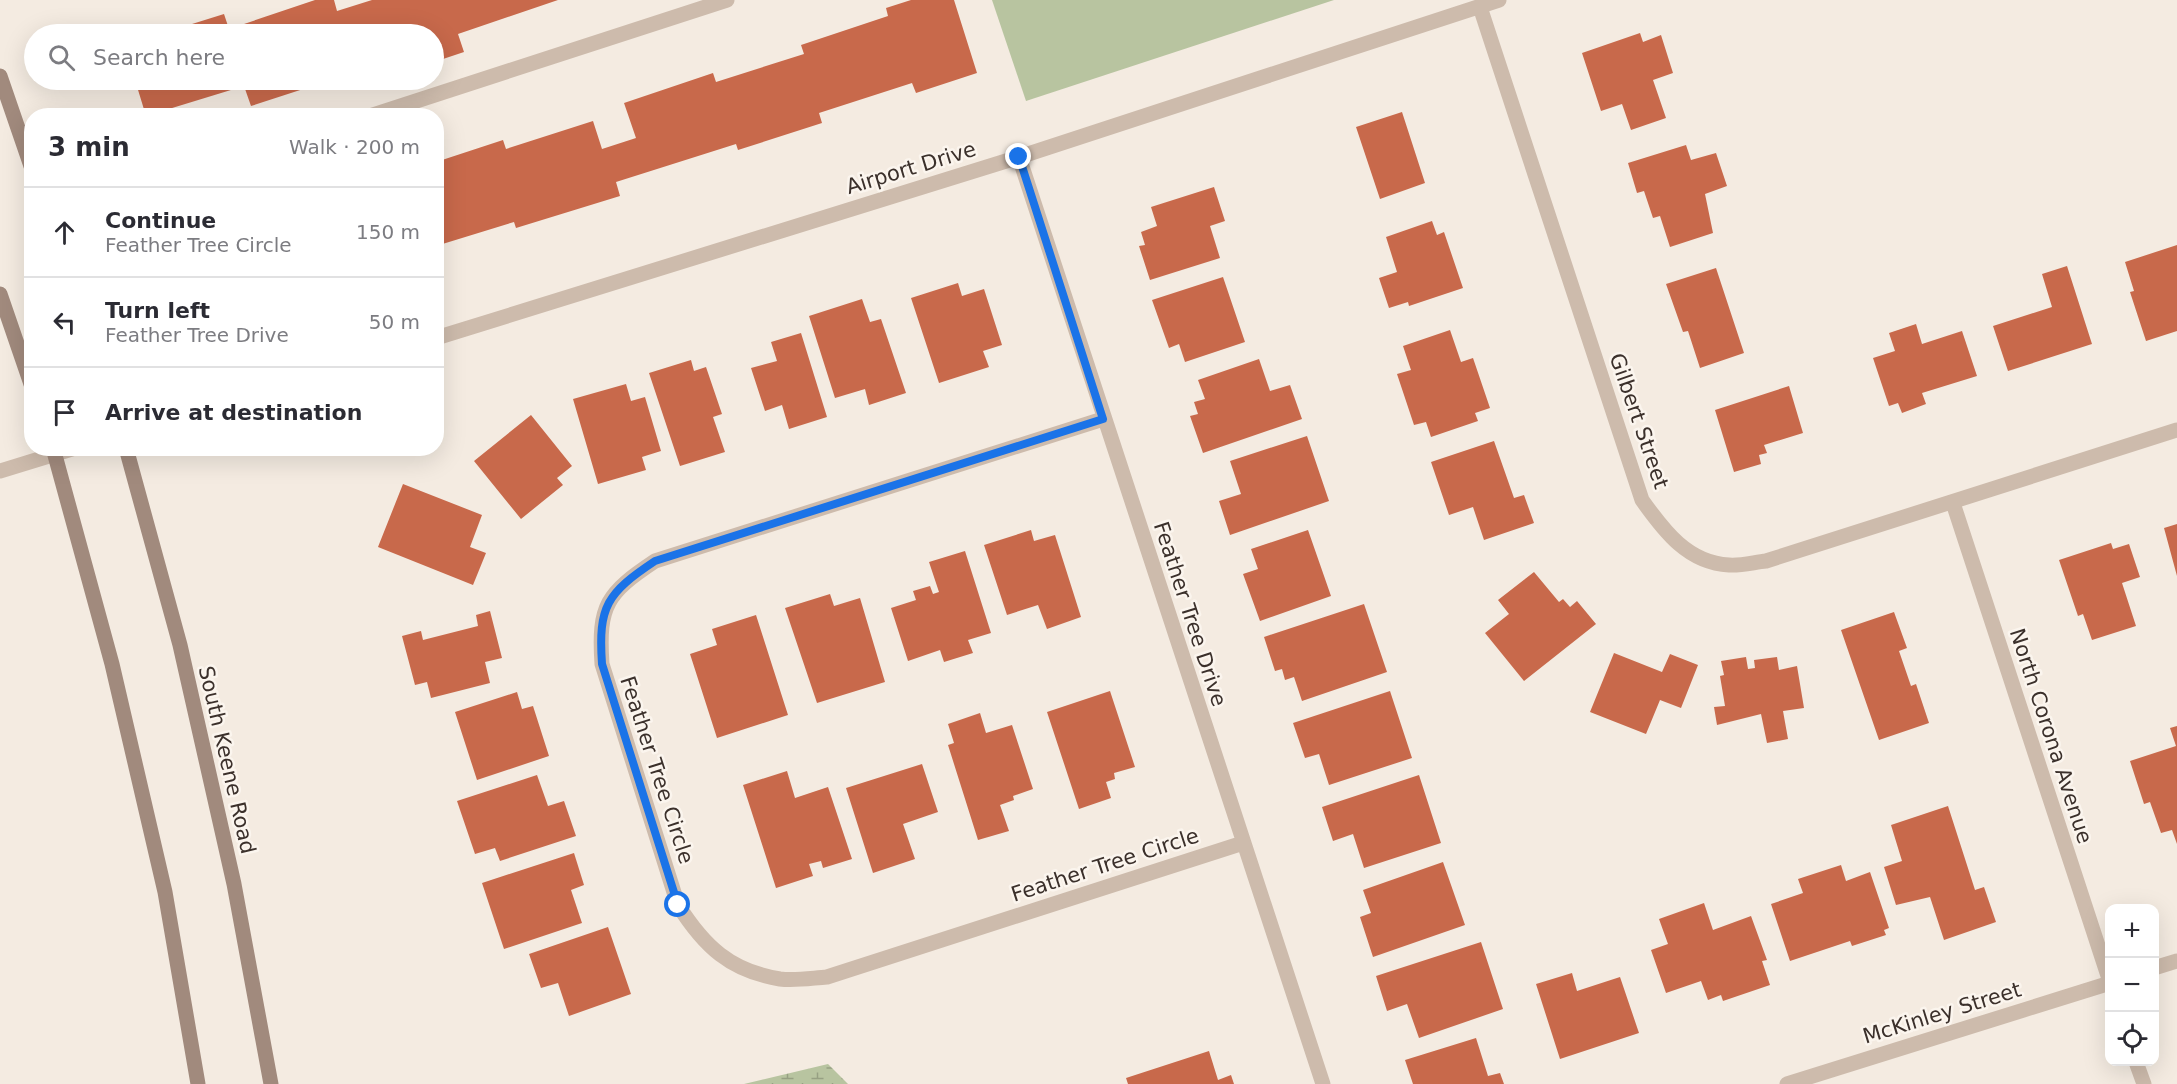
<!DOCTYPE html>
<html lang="en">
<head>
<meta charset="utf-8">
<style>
  body { margin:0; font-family:"DejaVu Sans",sans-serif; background:#f7f7f7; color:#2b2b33 }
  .controls { position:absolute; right:18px; bottom:18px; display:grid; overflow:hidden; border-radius:12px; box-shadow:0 6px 24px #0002 }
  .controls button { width:54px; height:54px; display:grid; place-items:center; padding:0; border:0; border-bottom:2px solid #e1e1e2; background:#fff; color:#2b2b33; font:30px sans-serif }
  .stop { position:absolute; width:18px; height:18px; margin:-14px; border:4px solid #1a73e8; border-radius:50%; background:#fff }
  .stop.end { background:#1a73e8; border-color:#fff; box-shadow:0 2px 6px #0008 }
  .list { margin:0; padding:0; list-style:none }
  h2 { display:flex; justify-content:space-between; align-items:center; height:78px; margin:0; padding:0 24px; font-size:26px }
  h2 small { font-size:20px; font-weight:400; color:#7c7c81 }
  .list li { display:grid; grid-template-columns:39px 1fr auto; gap:18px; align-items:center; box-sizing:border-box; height:90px; padding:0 24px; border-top:2px solid #e1e1e2 }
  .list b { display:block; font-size:22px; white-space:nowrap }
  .list p { margin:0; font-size:20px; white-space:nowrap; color:#7c7c81 }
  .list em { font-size:20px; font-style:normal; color:#7c7c81 }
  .icon { flex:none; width:33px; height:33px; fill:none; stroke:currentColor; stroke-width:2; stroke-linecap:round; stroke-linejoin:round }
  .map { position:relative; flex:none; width:2177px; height:1084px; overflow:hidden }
  .search { position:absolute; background:#fff; box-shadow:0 6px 24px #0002; left:24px; top:24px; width:420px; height:66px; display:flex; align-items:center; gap:15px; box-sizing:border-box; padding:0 21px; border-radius:33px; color:#7c7c81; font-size:22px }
  .panel { position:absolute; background:#fff; box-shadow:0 6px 24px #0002; left:24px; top:108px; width:420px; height:348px; border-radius:24px }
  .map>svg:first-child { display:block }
  .grass { fill:#b8c4a0 }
  .wetland { fill:url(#wetland-marsh) }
  .building { fill:#c8694b }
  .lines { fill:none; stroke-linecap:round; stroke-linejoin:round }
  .lane { stroke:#cdbbac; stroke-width:15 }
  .street { stroke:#cdbbac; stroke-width:15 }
  .secondary { stroke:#a18a7d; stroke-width:15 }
  .route { stroke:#1a73e8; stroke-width:8 }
  .labels { text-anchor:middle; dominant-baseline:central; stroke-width:5; stroke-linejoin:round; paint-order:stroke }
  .street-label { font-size:21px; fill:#3b302b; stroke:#fbf5ee }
</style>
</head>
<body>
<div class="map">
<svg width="2177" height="1084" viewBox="0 0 2177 1084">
  <defs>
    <pattern id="wetland-marsh" width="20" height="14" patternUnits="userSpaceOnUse" patternTransform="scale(1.5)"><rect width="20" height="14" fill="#b8c4a0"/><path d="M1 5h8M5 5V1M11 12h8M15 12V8" fill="none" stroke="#97a083"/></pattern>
  </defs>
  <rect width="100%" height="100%" fill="#f4ebe1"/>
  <path class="grass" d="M 992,0 L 1334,0 L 1026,101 Z"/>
  <path class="wetland" d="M 828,1064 L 848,1084 L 744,1084 Z"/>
  <path class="building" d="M 315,0 L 334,0 L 337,11 L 372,0 L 558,0 L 458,34 L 464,52 L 434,62 L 434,34 L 160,34 L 224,14 L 229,29 Z
    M 911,0 L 954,0 L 977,73 L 916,93 L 912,83 L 819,113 L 822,123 L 738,150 L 736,144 L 616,182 L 620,196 L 516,228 L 514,222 L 436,246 L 436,162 L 503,140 L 506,149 L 593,121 L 602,149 L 636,138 L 624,103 L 713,73 L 716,82 L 804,54 L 801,45 L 888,16 L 886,8 Z
    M 1640,33 L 1643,42 L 1661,35 L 1673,73 L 1653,80 L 1666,118 L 1631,130 L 1622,104 L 1601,111 L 1582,53 Z
    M 135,80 L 331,80 L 251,106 L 244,86 L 146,116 Z
    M 354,80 L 380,80 L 357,88 Z
    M 1402,112 L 1425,183 L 1380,199 L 1356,127 Z
    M 1686,145 L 1691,160 L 1716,153 L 1727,186 L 1705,194 L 1713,233 L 1670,247 L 1660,216 L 1653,218 L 1644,191 L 1637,193 L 1628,163 Z
    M 1214,187 L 1225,221 L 1210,226 L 1220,258 L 1150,280 L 1139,246 L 1145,245 L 1141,232 L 1157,226 L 1151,207 Z
    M 1432,221 L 1437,235 L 1444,232 L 1463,288 L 1409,306 L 1408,302 L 1389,308 L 1379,278 L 1397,272 L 1386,237 Z
    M 2177,245 L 2177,331 L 2146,341 L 2130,292 L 2134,291 L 2125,262 Z
    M 2067,266 L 2092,344 L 2008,371 L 1993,326 L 2052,307 L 2042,274 Z
    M 1716,268 L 1744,353 L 1700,368 L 1688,331 L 1683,332 L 1666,284 Z
    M 1223,277 L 1245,342 L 1185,362 L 1179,344 L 1169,348 L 1152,300 Z
    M 958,283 L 962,296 L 984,289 L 1002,345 L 983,351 L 989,367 L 939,383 L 911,298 Z
    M 862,299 L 870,322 L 881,319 L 906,393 L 869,405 L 865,389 L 835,398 L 809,316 Z
    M 1916,324 L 1922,344 L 1962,331 L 1977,376 L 1922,393 L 1926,404 L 1902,413 L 1898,403 L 1889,406 L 1873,358 L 1895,351 L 1889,333 Z
    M 1450,330 L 1461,362 L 1473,358 L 1490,408 L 1475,413 L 1478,421 L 1431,437 L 1426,422 L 1414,425 L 1397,374 L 1411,370 L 1403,346 Z
    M 801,333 L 827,417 L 789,429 L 782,405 L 765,411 L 751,368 L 777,361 L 771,342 Z
    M 1259,359 L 1270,391 L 1290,385 L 1302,419 L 1203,453 L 1190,416 L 1198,414 L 1194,402 L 1205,399 L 1198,380 Z
    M 691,360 L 694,371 L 706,367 L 722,414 L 713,417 L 725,452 L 680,466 L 649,373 Z
    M 626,384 L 631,401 L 645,397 L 661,451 L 642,457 L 646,470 L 598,484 L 573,399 Z
    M 1789,386 L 1803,433 L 1764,445 L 1767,453 L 1759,455 L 1761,464 L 1734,472 L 1715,410 Z
    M 531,415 L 572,466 L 557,478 L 563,485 L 521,519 L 474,461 Z
    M 1307,436 L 1329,501 L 1230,535 L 1219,501 L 1241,494 L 1230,461 Z
    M 1494,441 L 1514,498 L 1524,495 L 1534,523 L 1484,540 L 1473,507 L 1449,515 L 1431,462 Z
    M 403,484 L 482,515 L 470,547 L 486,553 L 473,585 L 378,547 Z
    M 2177,524 L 2177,576 L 2164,528 Z
    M 1031,530 L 1034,541 L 1055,535 L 1081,617 L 1047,629 L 1038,605 L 1007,615 L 984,545 Z
    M 1308,530 L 1331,596 L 1260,621 L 1243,574 L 1258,569 L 1251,549 Z
    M 2111,543 L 2113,549 L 2129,544 L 2140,577 L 2122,583 L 2136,626 L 2092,640 L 2083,614 L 2078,616 L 2059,560 Z
    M 965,551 L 991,633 L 968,640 L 973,653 L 944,662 L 940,650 L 908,661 L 891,608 L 916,600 L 913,591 L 930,586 L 933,594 L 939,592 L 929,562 Z
    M 1534,572 L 1559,602 L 1563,599 L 1570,607 L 1577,601 L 1596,624 L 1524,681 L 1485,633 L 1509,614 L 1498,600 Z
    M 830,594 L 834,606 L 860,598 L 885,682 L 817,703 L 785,608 Z
    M 1364,604 L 1387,672 L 1302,701 L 1294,677 L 1285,680 L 1282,669 L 1275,671 L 1264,637 Z
    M 490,611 L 502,658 L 485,662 L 490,683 L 431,698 L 427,682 L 415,685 L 402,636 L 421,631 L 423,640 L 478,626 L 476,615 Z
    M 1894,612 L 1907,648 L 1899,651 L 1911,686 L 1916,684 L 1929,723 L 1879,740 L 1841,630 Z
    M 756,615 L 788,715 L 717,738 L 690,654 L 717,645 L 712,629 Z
    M 1614,653 L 1662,672 L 1670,654 L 1698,665 L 1681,708 L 1660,700 L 1646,734 L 1590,712 Z
    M 1746,657 L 1748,669 L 1755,668 L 1754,660 L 1777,657 L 1779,670 L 1797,666 L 1804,708 L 1783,711 L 1788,739 L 1767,743 L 1761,714 L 1717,725 L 1714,707 L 1725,706 L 1720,676 L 1724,675 L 1721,661 Z
    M 1110,691 L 1135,767 L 1114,773 L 1115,779 L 1106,782 L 1111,798 L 1079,809 L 1047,712 Z
    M 1390,691 L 1412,758 L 1329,785 L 1319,754 L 1305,758 L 1293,723 Z
    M 517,692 L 522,709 L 533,706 L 549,756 L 477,780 L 455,712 Z
    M 980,713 L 986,733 L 1012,725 L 1033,789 L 1013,796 L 1014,800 L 1000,805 L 1009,831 L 978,840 L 948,745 L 954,743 L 948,724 Z
    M 2177,726 L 2177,844 L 2172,830 L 2161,833 L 2150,802 L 2144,804 L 2130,761 L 2176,746 L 2170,728 Z
    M 922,764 L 938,812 L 903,824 L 915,859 L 873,873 L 846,788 Z
    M 787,771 L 795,798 L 828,787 L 852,859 L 823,868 L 821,861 L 809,864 L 813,876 L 776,888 L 743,785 Z
    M 537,775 L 548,806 L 564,801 L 576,836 L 500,861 L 495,848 L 475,854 L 457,801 Z
    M 1419,775 L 1441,843 L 1364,868 L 1353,834 L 1333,841 L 1322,807 Z
    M 1948,806 L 1975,890 L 1984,887 L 1996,922 L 1944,940 L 1930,897 L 1896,905 L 1884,867 L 1902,861 L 1891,825 Z
    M 574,853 L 584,885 L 571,890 L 582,923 L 504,949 L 482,883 Z
    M 1443,862 L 1465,925 L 1373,957 L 1360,917 L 1371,913 L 1363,890 Z
    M 1841,865 L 1846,881 L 1870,872 L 1889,928 L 1884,930 L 1886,935 L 1852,946 L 1850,941 L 1790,961 L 1771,904 L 1803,893 L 1798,879 Z
    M 1704,903 L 1713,930 L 1751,916 L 1767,960 L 1762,961 L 1770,985 L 1723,1001 L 1721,995 L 1708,1000 L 1701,981 L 1666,993 L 1651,950 L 1668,944 L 1659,919 Z
    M 608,927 L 631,994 L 569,1016 L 558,983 L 541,988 L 529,954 Z
    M 1481,942 L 1503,1009 L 1419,1038 L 1407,1004 L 1387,1011 L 1376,976 Z
    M 1572,973 L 1577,991 L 1620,977 L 1639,1033 L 1560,1059 L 1536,984 Z
    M 1476,1038 L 1488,1076 L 1500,1073 L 1504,1084 L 1413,1084 L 1405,1060 Z
    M 1209,1051 L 1218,1080 L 1231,1075 L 1234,1084 L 1128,1084 L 1126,1078 Z"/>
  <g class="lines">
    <path class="lane" d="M 370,116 L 727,0"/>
    <path class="street" d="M 1480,7 L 1642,500 C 1664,531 1688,563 1729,565 C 1741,566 1755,562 1766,561 L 2177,430
      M 1019,157 L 1323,1084
      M 436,338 L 1019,157 L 1499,0
      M 1103,419 L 655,561 C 607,593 598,605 602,664 L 678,905 C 704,946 730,971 780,979 C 795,981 812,978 827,977 L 1243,843
      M 0,471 L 75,448
      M 1953,503 L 2110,982
      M 2154,968 L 2177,961
      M 2136,1062 L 2144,1084
      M 1787,1084 L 2110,983"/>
    <path class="secondary" d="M 0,76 L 32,169
      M 0,294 L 32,387
      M 53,448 L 112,664 L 165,892 L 198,1084
      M 126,448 L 180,645 L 234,884 L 271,1084"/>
  </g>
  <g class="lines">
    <path class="route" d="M 678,905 L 602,664 C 598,606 607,593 655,561 L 1103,419 L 1019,157"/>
  </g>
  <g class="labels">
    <g class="street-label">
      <text transform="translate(911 168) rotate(-17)">Airport Drive</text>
      <text transform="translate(1639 421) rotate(71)">Gilbert Street</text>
      <text transform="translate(1190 614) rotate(72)">Feather Tree Drive</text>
      <text transform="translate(2051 736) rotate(72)">North Corona Avenue</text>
      <text transform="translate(227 760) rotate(77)">South Keene Road</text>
      <text transform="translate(657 770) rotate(72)">Feather Tree Circle</text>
      <text transform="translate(1105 865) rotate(-18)">Feather Tree Circle</text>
      <text transform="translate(1942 1013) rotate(-17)">McKinley Street</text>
    </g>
  </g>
</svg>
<div class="controls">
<button>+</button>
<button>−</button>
<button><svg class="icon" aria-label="locate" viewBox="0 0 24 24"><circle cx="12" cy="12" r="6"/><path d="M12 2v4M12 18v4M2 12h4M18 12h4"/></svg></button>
</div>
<div class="stop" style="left:678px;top:905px"></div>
<div class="stop end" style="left:1019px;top:157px"></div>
<div class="search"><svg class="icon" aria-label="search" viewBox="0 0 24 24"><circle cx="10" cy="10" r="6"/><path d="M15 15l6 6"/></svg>Search here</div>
<section class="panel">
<h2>3 min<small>Walk · 200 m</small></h2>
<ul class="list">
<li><svg class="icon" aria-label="ahead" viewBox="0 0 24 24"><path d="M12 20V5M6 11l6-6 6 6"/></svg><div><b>Continue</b><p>Feather Tree Circle</p></div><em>150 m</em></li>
<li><svg class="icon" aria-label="left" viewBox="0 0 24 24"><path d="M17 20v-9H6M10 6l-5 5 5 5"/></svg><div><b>Turn left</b><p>Feather Tree Drive</p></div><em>50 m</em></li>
<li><svg class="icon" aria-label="arrive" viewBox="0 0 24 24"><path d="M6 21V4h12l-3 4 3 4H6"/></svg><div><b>Arrive at destination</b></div></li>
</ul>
</section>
</div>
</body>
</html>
